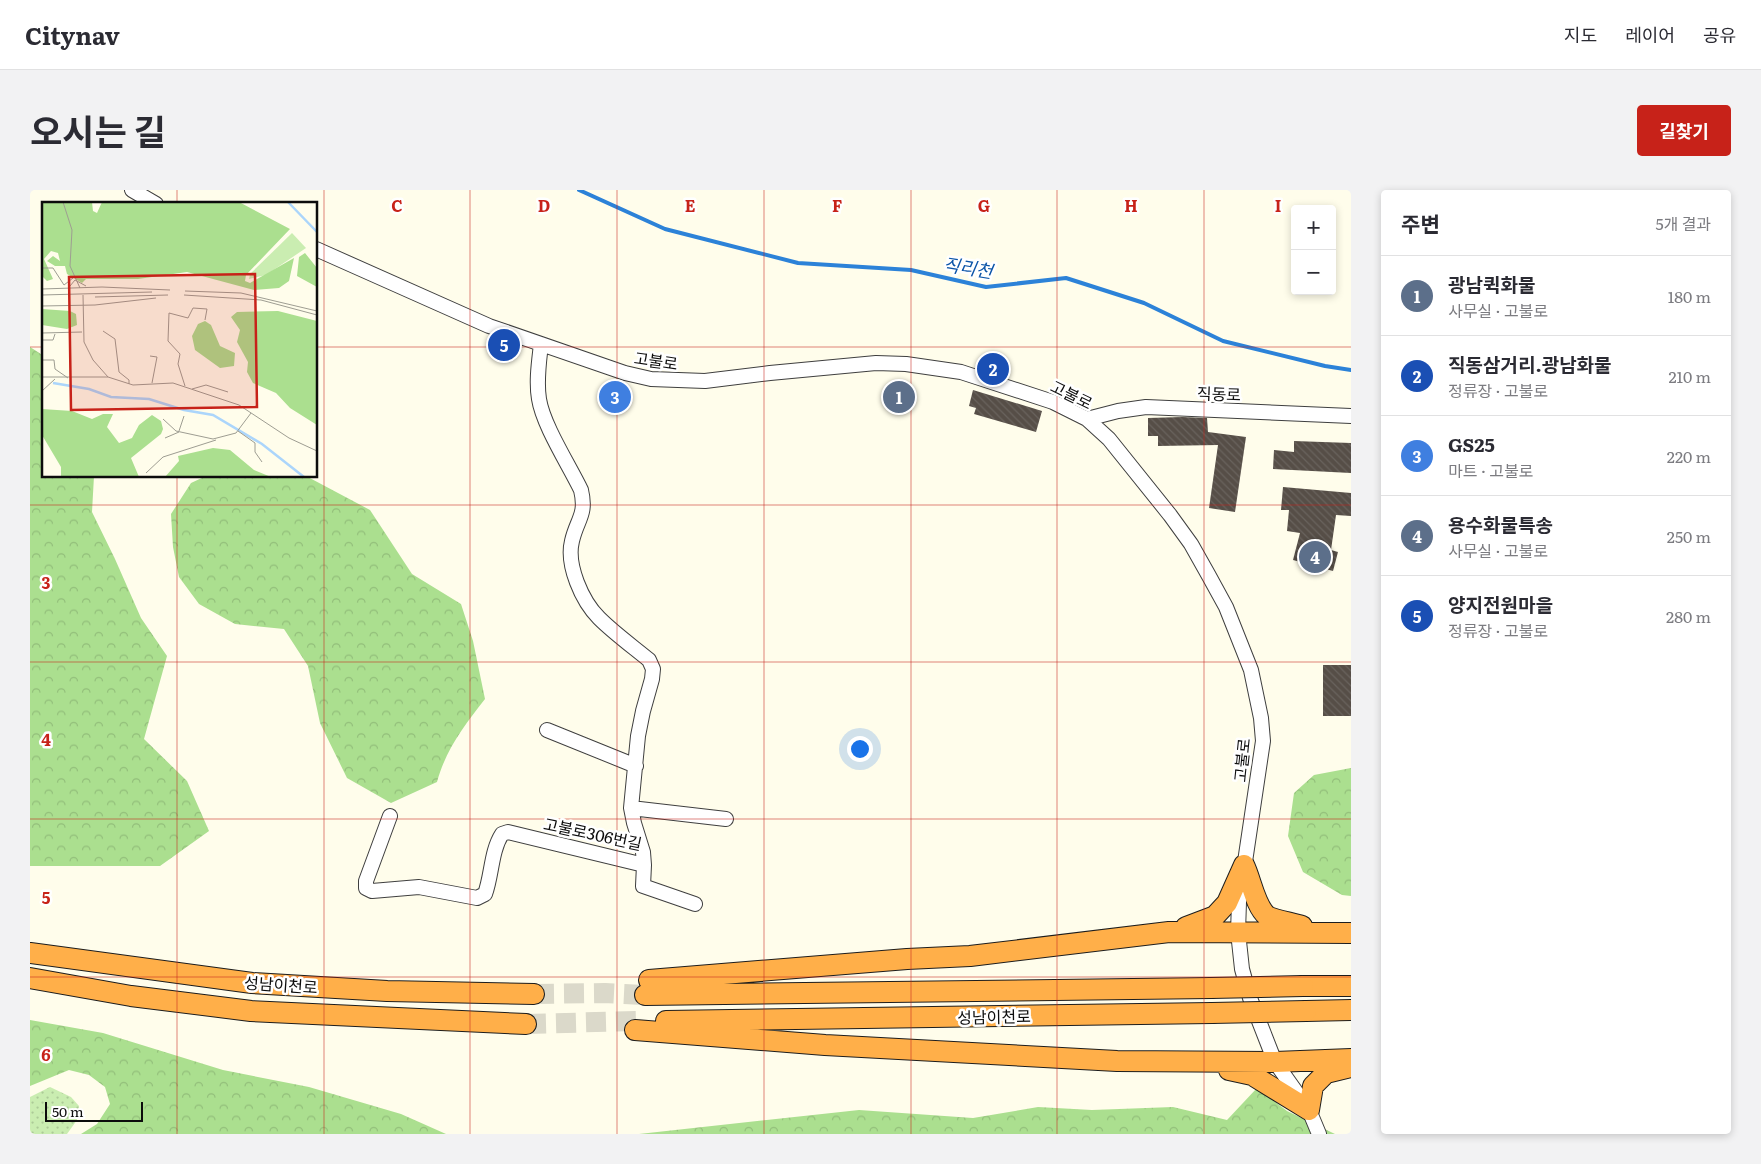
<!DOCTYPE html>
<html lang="ko">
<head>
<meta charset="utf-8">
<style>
  body { margin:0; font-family:Literata,"Noto Sans KR",serif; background:#f2f2f3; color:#2b2b33 }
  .controls { position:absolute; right:15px; top:15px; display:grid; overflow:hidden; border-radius:5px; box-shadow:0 2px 8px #0003 }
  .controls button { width:45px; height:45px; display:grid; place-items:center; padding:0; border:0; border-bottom:1px solid #e1e1e2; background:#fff; color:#2b2b33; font:25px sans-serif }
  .scale { position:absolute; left:15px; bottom:12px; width:98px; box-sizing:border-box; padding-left:5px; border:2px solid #0c0c0c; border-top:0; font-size:14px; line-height:18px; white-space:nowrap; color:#0c0c0c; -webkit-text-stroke:4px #fff; paint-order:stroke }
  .you { position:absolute; left:829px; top:558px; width:18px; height:18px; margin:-12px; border:4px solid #fff; border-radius:50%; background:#1a73e8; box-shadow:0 0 0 8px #1a73e833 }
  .badge { display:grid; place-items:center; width:32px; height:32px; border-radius:50%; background:#c72219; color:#fff; font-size:16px; font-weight:700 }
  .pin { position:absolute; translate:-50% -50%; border:2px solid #fff; box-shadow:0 1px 5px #0006 }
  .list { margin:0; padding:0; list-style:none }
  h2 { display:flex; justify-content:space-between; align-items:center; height:65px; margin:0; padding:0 20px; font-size:21px }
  h2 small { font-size:16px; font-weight:400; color:#7c7c81 }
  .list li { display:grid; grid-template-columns:32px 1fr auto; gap:15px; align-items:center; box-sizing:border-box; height:80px; padding:0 20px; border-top:1px solid #e1e1e2 }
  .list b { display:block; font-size:19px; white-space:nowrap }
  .list p { margin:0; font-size:16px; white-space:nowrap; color:#7c7c81 }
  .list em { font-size:16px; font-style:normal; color:#7c7c81 }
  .map { position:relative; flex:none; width:1321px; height:944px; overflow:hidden; border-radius:5px }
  header { display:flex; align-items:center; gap:30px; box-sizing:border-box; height:70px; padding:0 25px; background:#fff; border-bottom:1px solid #e1e1e2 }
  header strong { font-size:24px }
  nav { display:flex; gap:28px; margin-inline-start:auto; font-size:18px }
  .intro { display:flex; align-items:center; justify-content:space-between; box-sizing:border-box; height:120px; padding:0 30px }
  h1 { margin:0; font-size:35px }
  .button { padding:12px 22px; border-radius:5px; background:#c72219; color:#fff; font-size:18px; font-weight:700 }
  main { display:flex; gap:30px; padding:0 30px }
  aside { flex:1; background:#fff; border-radius:5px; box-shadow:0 2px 8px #0003 }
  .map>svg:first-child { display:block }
  .grass { fill:url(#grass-dots) }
  .forest { fill:url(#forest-crowns) }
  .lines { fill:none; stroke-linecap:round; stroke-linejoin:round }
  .stream { stroke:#2c82d8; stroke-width:4 }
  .building { fill:url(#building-back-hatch) }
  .highway-tunnel { stroke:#dbd9ca; stroke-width:20; stroke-dasharray:20 10; stroke-linecap:butt }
  .minor-casing { stroke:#3f3f3f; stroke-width:16 }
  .highway-casing { stroke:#1d1d1d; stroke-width:22 }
  .minor { stroke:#fff; stroke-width:14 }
  .highway { stroke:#ffaf49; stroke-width:20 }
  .highway-bridge-casing { stroke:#1d1d1d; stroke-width:22; stroke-linecap:butt }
  .highway-bridge { stroke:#ffaf49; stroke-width:20 }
  .grid { fill:none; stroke:#c72219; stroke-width:1; stroke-opacity:0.55 }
  .labels { text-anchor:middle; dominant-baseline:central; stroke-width:5; stroke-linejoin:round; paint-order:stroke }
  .street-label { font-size:16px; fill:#0c0c0c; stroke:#fff }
  .water-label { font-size:18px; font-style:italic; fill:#0b54a8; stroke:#fff }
  .inset-river { fill:none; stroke:#abd5fb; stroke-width:2.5 }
  .inset-road { fill:none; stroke:#9e9d92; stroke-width:1 }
  .view { fill:#c72219; fill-opacity:0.15; stroke:#c72219; stroke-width:2.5 }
  .inset-edge { fill:none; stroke:#0c0c0c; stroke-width:2.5 }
  .grid-label { font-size:16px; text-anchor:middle; font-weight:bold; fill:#c72219; stroke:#fff; stroke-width:5; stroke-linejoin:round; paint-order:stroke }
</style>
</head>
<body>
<header>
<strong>Citynav</strong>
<nav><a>지도</a><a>레이어</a><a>공유</a></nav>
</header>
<div class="intro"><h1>오시는 길</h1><a class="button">길찾기</a></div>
<main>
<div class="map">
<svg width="1321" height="944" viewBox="0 0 1321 944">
  <defs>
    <pattern id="grass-dots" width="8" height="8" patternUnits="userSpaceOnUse" patternTransform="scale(1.25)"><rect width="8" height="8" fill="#caedb1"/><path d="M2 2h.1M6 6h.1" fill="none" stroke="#acca97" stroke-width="1.8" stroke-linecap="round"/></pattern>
    <pattern id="forest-crowns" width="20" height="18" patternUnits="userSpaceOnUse" patternTransform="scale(1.25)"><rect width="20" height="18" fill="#abdf8f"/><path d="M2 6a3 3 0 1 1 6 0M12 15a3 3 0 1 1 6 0" fill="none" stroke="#92be7a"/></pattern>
    <pattern id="building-back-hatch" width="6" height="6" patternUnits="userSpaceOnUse" patternTransform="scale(1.25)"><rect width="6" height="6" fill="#564e47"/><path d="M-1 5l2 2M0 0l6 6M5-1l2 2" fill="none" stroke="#69635d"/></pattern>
  </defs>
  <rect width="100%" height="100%" fill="#fffdeb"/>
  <path class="grass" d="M 20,897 L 41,907 L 49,916 L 47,930 L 37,944 L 0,944 L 0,907 Z"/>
  <path class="forest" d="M 0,157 L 14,166 L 14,286 L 64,286 L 62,322 L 85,369 L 111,428 L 137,466 L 114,549 L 157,591 L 179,641 L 130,676 L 0,676 Z
    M 176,286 L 276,286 L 340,320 L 382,384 L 431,414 L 443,451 L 455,509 C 434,536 416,559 407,592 L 361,613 L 317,588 L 290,533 L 278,476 L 254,439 L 205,434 L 169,414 L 149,387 L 143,357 L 141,324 L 161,293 Z
    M 1321,578 L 1321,706 L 1312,705 L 1273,682 L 1258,646 L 1264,603 L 1284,585 Z
    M 0,830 L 73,843 L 193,880 L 279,897 L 371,924 L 416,944 L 51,944 L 67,934 L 80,914 L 75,897 L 59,885 L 39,880 L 0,896 Z
    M 1227,898 L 1257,921 L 1305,944 L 609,944 L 829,920 L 943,928 L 1008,917 L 1062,920 L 1143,917 L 1197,930 Z"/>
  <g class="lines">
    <path class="stream" d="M 549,0 L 635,39 L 768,73 L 881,80 L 956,97 L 1036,88 L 1114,113 L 1193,151 L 1295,176 L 1321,180"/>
  </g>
  <path class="building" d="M 943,200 L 1012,221 L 1006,242 L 944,224 L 946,218 L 939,216 Z
    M 1152,227 L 1177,228 L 1178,242 L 1216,247 L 1205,322 L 1179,318 L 1188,255 L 1128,256 L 1128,246 L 1118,246 L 1118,228 Z
    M 1264,251 L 1321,253 L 1321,283 L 1243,279 L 1244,260 L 1264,262 Z
    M 1253,297 L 1321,303 L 1321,326 L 1306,325 L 1301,360 L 1308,362 L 1303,381 L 1263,370 L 1270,343 L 1257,341 L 1259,320 L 1251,320 Z
    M 1293,475 L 1321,475 L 1321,526 L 1293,526 Z"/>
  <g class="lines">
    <path class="highway-tunnel" d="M 504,804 L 575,803 L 615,805
      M 496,834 L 606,831"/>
    <defs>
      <path id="minor" d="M 102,0 L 126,14
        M 286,59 L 459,136 L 595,183 L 621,189 L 675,191 L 740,183 L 846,173 L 876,174 L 931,182 L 1023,212 L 1057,229 L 1079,249 L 1140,325 L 1161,354 L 1179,386 L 1196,417 L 1221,480 L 1231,528 L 1233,551 L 1209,712 L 1208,742 L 1212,779 L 1220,808 L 1245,872 L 1279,920 L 1289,944
        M 1057,229 L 1088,221 L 1116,217 L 1321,226
        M 517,540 L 606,576
        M 601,618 L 696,629
        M 360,626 L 336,691 L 336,698 L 342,701 L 389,697 L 447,708 L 455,704 C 462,685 461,661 472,644 L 478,642 L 614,675 L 613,662 L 604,633 L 601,618 L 608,546 L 613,521 L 622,489 L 623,479 L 619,470 C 602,456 584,443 569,428 C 552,411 536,375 542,351 C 547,329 557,325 551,300 C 539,275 513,235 509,209 C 506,191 509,172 511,154
        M 614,675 L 613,696 L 665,714"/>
      <path id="highway" d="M 1214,675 C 1221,689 1225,716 1237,726 C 1244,730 1263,733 1272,736
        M 1156,737 L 1185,726 L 1197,713 L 1214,675
        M 0,763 L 222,793 L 357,801 L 504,804
        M 0,788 L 101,806 L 221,821 L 496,834
        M 619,790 L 877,769 L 940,766 L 1139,742 L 1321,743
        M 1273,796 L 1321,796
        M 615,805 L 1181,798
        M 1276,821 L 1321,820
        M 636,831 L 1182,823
        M 605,840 L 795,855 L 1087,871 L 1245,872 L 1321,869
        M 1199,880 L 1222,885 L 1279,920 L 1283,896 L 1296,883 L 1321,877"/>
    </defs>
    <use href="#minor" class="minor-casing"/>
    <use href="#highway" class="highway-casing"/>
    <use href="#minor" class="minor"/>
    <use href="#highway" class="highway"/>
    <defs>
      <path id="highway-bridge" d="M 1181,798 L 1273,796
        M 1182,823 L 1276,821"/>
    </defs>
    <use href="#highway-bridge" class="highway-bridge-casing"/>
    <use href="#highway-bridge" class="highway-bridge"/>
  </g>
  <path class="grid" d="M 147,0 L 147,14M 294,0 L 294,944M 440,0 L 440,944M 587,0 L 587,944M 734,0 L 734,944M 881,0 L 881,944M 1027,0 L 1027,944M 1174,0 L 1174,944M 0,157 L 14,157M 286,157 L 1321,157M 147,286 L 147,944M 0,315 L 1321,315M 0,472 L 1321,472M 0,629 L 1321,629M 0,787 L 1321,787"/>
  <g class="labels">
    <g class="street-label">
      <text transform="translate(626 170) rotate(8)">고불로</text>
      <text transform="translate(1189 203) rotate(2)">직동로</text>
      <text transform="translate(1042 204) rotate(26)">고불로</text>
      <text transform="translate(1211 570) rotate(-84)">고불로</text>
      <text transform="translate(563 643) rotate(12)">고불로306번길</text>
      <text transform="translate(251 794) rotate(4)">성남이천로</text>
      <text transform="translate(964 826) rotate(-1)">성남이천로</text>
    </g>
    <g class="water-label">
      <text transform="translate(938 77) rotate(9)">직리천</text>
    </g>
  </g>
  <g transform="translate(12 12)">
    <rect width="275" height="275" fill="#fffdeb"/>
    <path d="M 250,31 L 264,46 L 224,73 L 207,77 L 208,72 Z" fill="#caedb1"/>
    <path d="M 0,0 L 50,0 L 51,9 L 55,11 L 60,0 L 197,0 L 248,27 L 204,73 L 203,79 L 208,81 L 252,56 L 247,79 L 237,86 L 212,88 L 145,70 L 96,77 L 44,77 L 40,81 L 25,72 L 23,64 L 13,64 L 5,59 L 11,54 L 18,59 L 16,51 L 9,49 L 2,57 L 11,77 L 5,79 L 0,74 ZM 263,51 L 275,66 L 275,85 L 255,74 L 257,55 ZM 0,107 L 28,109 L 34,112 L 35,123 L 25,127 L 0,123 ZM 236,109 L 275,119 L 275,223 L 248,206 L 234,191 L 211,181 L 205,170 L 206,160 L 195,140 L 198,128 L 189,115 L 195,110 ZM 163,119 L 169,123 L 178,144 L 193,151 L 192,164 L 178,166 L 153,148 L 150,134 L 156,122 ZM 0,207 L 30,209 L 50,217 L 61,212 L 71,212 L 65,225 L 77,241 L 90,236 L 97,223 L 110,213 L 119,219 L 121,227 L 119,232 L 89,256 L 97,275 L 19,275 L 19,265 L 0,233 ZM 171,246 L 188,248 L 212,268 L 229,275 L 123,275 L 137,259 L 136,254 Z" fill="#abdf8f"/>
    <path class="inset-river" d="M 246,0 L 275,30M 11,181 L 47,187 L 69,195 L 107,197 L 142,208 L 171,213 L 220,242 L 262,275"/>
    <path class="inset-road" d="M 21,0 L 30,28 L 28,64 L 38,86M 0,66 L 11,66 L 22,83 L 31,76M 28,84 L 33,78 L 44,84M 0,87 L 60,85 L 128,88M 143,89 L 199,91 L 275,109M 0,93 L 110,90M 41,93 L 42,140 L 51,158 L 66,175 L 91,183 L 131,181 L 197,203 L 247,236 L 275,249M 142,93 L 219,98 L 275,113M 53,95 L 126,93M 0,104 L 53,103 L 114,96M 61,129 L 73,137 L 77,170 L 87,178 L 87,182M 0,131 L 40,130M 0,138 L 11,138 L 13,132M 108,154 L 115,155 L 110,181M 0,158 L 12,158 L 13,167 L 26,176M 0,175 L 66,175M 143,184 L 136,162 L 138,152 L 126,139 L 127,111 L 146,116 L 151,106 L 165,107 L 163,118M 150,187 L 164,183 L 186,190M 0,189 L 13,177M 121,217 L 134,229 L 171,237 L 194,231 L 209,211M 137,229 L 142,214M 196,229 L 213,241 L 213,250 L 220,260M 123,236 L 137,230M 104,271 L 121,255 L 174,238"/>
    <path class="view" d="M 213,72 L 215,205 L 29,208 L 27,75 Z"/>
    <rect width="275" height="275" class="inset-edge"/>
  </g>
  <g class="grid-label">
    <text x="367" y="22">C</text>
    <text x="514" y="22">D</text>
    <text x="660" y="22">E</text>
    <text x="807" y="22">F</text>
    <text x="954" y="22">G</text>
    <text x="1101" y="22">H</text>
    <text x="1248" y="22">I</text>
    <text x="16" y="399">3</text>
    <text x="16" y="556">4</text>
    <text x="16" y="714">5</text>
    <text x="16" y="871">6</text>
  </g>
</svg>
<div class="controls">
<button>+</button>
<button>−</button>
</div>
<div class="scale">50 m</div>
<div class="you"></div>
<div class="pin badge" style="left:869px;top:207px;background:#5c6f8a">1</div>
<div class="pin badge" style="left:963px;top:179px;background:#1a4fb4">2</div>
<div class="pin badge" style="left:585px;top:207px;background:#3f7fe0">3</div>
<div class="pin badge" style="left:1285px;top:367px;background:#5c6f8a">4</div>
<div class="pin badge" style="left:474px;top:155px;background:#1a4fb4">5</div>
</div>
<aside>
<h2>주변<small>5개 결과</small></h2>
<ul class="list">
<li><span class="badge" style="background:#5c6f8a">1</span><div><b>광남퀵화물</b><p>사무실 · 고불로</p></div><em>180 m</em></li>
<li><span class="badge" style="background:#1a4fb4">2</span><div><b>직동삼거리.광남화물</b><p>정류장 · 고불로</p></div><em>210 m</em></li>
<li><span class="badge" style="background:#3f7fe0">3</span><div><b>GS25</b><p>마트 · 고불로</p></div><em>220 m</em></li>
<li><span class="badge" style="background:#5c6f8a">4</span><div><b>용수화물특송</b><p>사무실 · 고불로</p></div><em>250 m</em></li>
<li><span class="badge" style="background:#1a4fb4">5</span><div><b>양지전원마을</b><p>정류장 · 고불로</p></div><em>280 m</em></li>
</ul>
</aside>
</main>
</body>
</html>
